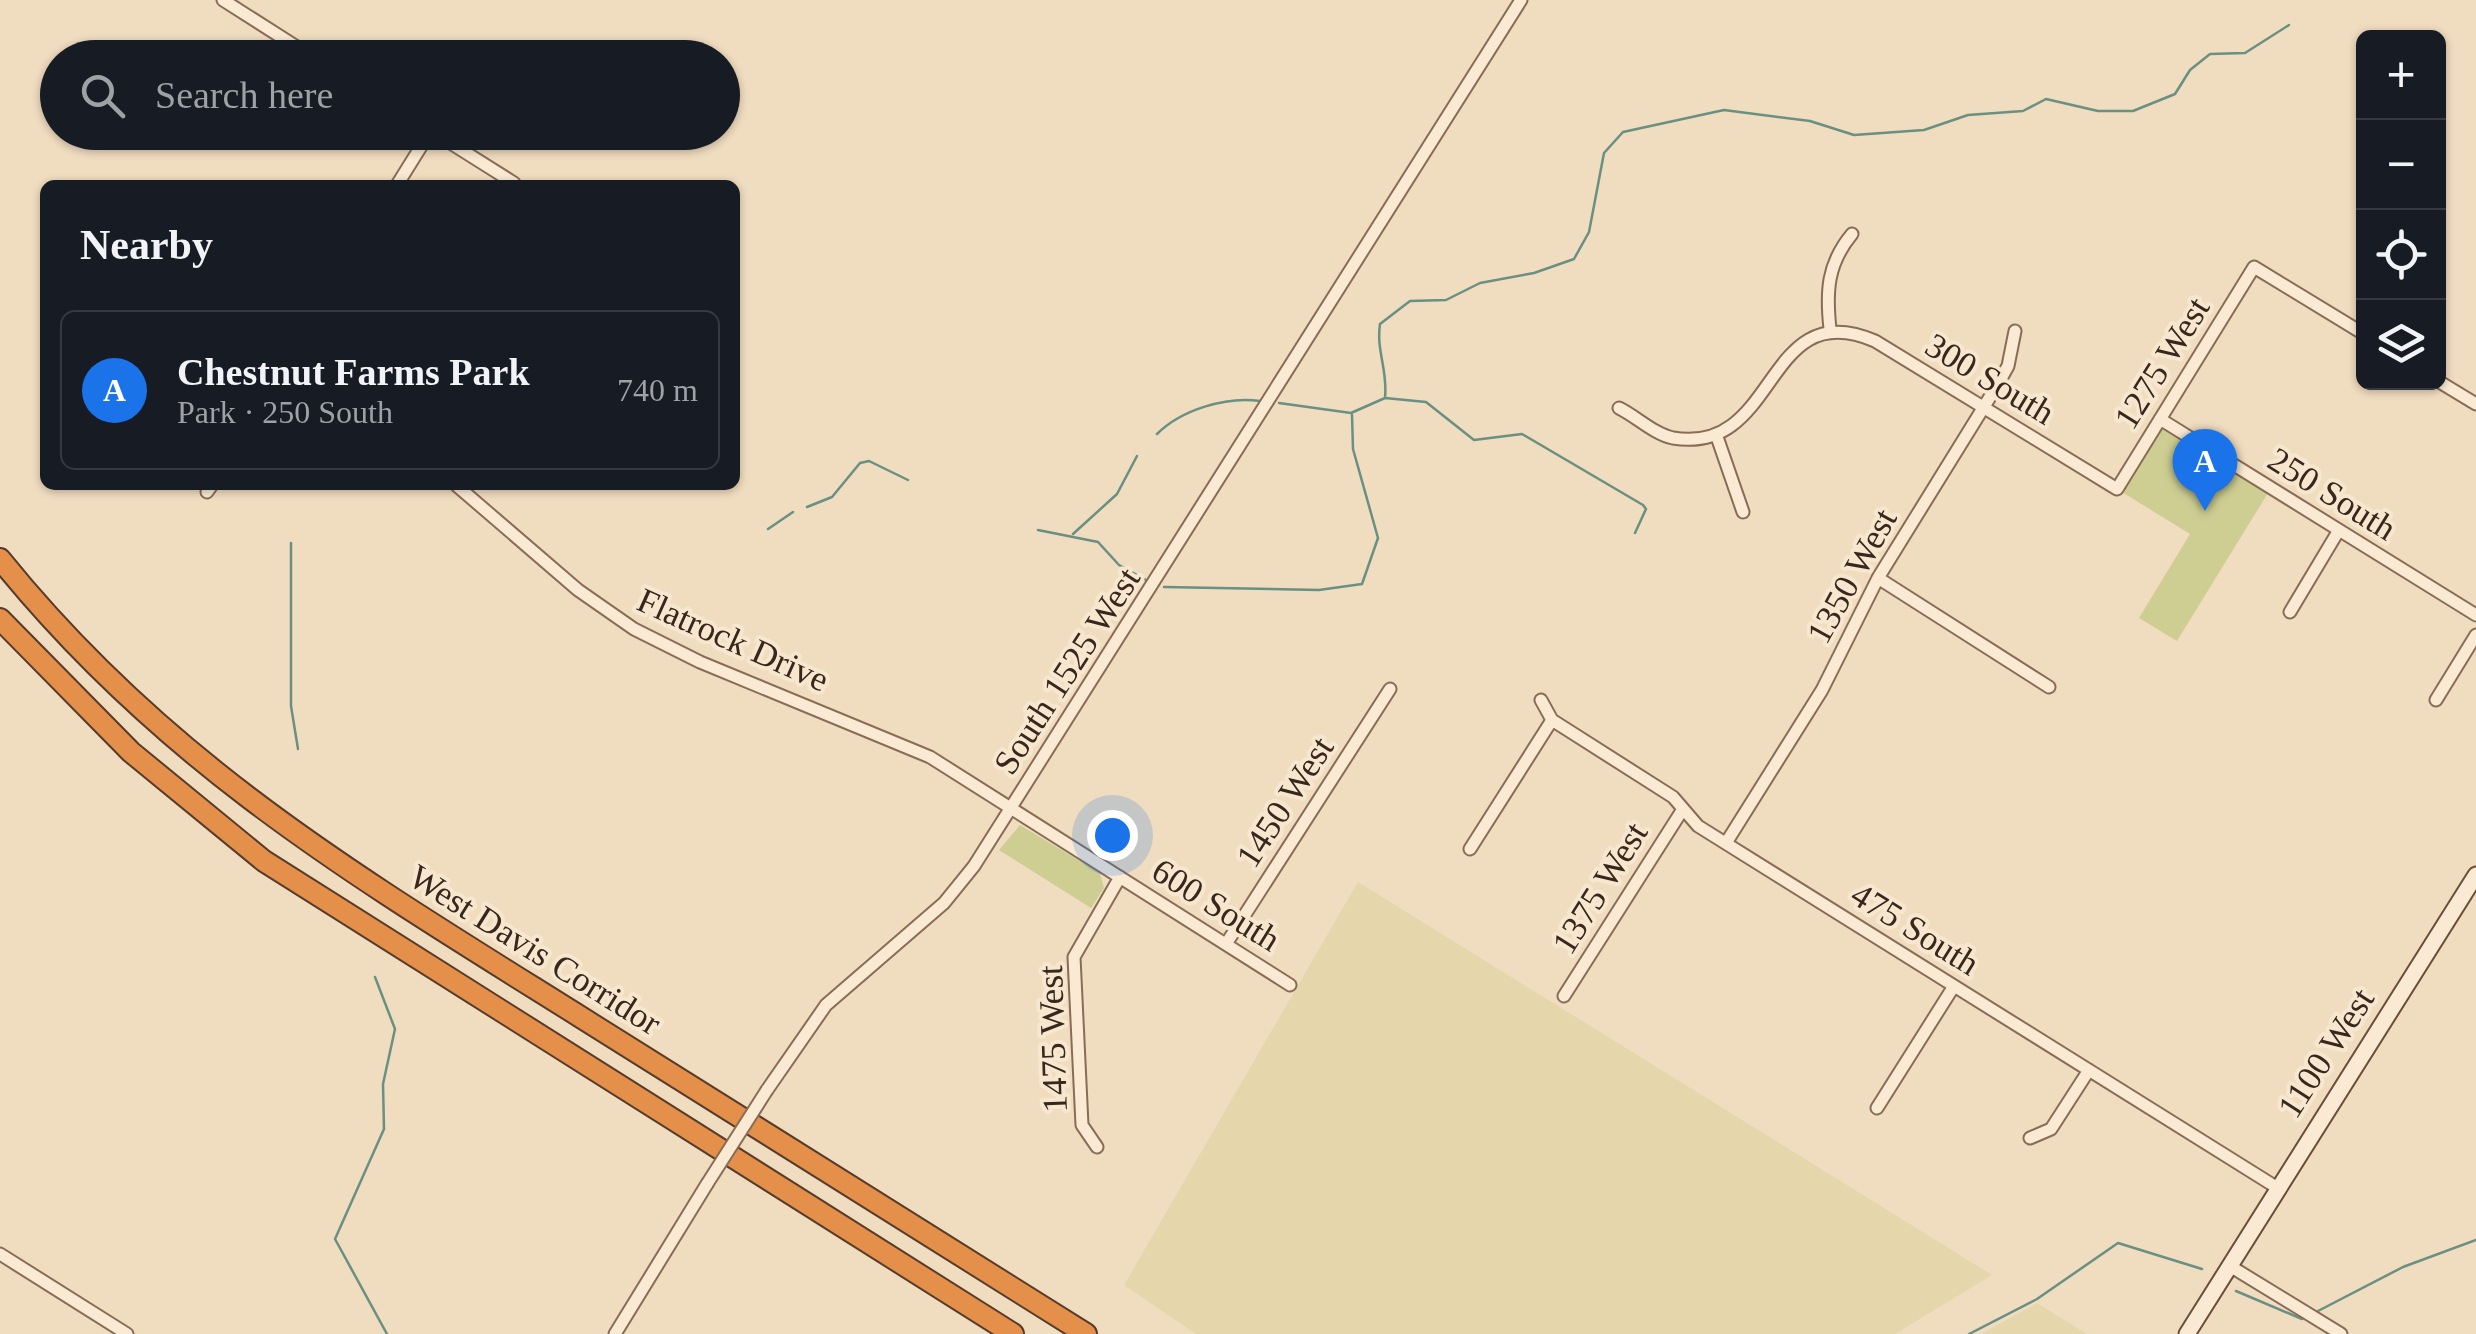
<!DOCTYPE html>
<html lang="en">
<head>
<meta charset="utf-8">
<style>
  body { margin:0; font-family:Georgia,serif; background:#20242c; color:#f1f3f6 }
  .controls { position:absolute; right:30px; top:30px; display:grid; overflow:hidden; border-radius:15px; box-shadow:0 2px 8px #0004 }
  .controls button { width:90px; height:90px; display:grid; place-items:center; padding:0; border:0; border-bottom:2px solid #363941; background:#171b24; color:#f1f3f6; font:50px sans-serif }
  .you { position:absolute; left:1112px; top:835px; width:35px; height:35px; margin:-25px; border:8px solid #fff; border-radius:50%; background:#1a73e8; box-shadow:0 0 0 15px #1a73e833 }
  .badge { display:grid; place-items:center; width:65px; height:65px; border-radius:50%; background:#1a73e8; color:#fff; font-size:32px; font-weight:700 }
  .pin { position:absolute; translate:-50% -82px; filter:drop-shadow(0 2px 5px #0008) }
  .pin::after { content:''; position:absolute; top:52px; width:35px; height:30px; background:inherit; clip-path:polygon(0 0,100% 0,50% 100%) }
  .list { margin:0; padding:0; list-style:none }
  h2 { display:flex; justify-content:space-between; align-items:center; height:130px; margin:0; padding:0 40px; font-size:42px }
  h2 small { font-size:32px; font-weight:400; color:#9ea1a6 }
  .list li { display:grid; grid-template-columns:65px 1fr auto; gap:30px; align-items:center; box-sizing:border-box; height:160px; margin:0 20px 20px; padding:0 20px; border:2px solid #363941; border-radius:15px }
  .list b { display:block; font-size:38px; white-space:nowrap }
  .list p { margin:0; font-size:32px; white-space:nowrap; color:#9ea1a6 }
  .list em { font-size:32px; font-style:normal; color:#9ea1a6 }
  .icon { flex:none; width:55px; height:55px; fill:none; stroke:currentColor; stroke-width:2; stroke-linecap:round; stroke-linejoin:round }
  .map { position:relative; flex:none; width:2476px; height:1334px; overflow:hidden }
  .search { position:absolute; background:#171b24; box-shadow:0 2px 8px #0004; left:40px; top:40px; width:700px; height:110px; display:flex; align-items:center; gap:25px; box-sizing:border-box; padding:0 35px; border-radius:55px; color:#9ea1a6; font-size:38px }
  .panel { position:absolute; background:#171b24; box-shadow:0 2px 8px #0004; left:40px; top:180px; width:700px; height:310px; border-radius:15px }
  .map>svg:first-child { display:block }
  .farmland { fill:#e6d6ac }
  .green { fill:#cece93 }
  .lines { fill:none; stroke-linecap:round; stroke-linejoin:round }
  .stream { stroke:#699082; stroke-width:2.5 }
  .street-casing { stroke:#896c57; stroke-width:15 }
  .secondary-casing { stroke:#6b4d3a; stroke-width:19 }
  .highway-casing { stroke:#573b2b; stroke-width:24 }
  .street { stroke:#faead3; stroke-width:11 }
  .secondary { stroke:#faead3; stroke-width:15 }
  .highway { stroke:#e4904b; stroke-width:20 }
  .street-bridge-casing { stroke:#896c57; stroke-width:15; stroke-linecap:butt }
  .street-bridge { stroke:#faead3; stroke-width:11 }
  .labels { text-anchor:middle; dominant-baseline:central; stroke-width:8; stroke-linejoin:round; paint-order:stroke }
  .street-label { font-size:35px; fill:#38271c; stroke:#f7e7cf }
</style>
</head>
<body>
<div class="map">
<svg width="2476" height="1334" viewBox="0 0 2476 1334">
  <rect width="100%" height="100%" fill="#f0dcbf"/>
  <path class="farmland" d="M 1358,882 L 1992,1275 L 1895,1334 L 1196,1334 L 1124,1285 Z
    M 2037,1303 L 2087,1334 L 1981,1334 Z"/>
  <path class="green" d="M 2160,419 L 2271,488 L 2177,641 L 2139,618 L 2190,534 L 2117,489 Z
    M 1020,825 L 1100,873 L 1104,888 L 1091,908 L 999,850 Z"/>
  <g class="lines">
    <path class="stream" d="M 1385,398 L 1426,402 L 1474,440 L 1522,434 L 1643,505 L 1646,509 L 1635,533
      M 1279,403 L 1351,413 L 1385,398 C 1388,369 1376,352 1380,324 L 1410,301 L 1446,300 L 1480,283 L 1534,273 L 1574,259 L 1589,232 L 1604,153 L 1623,132 L 1724,110 L 1810,121 L 1854,135 L 1924,130 L 1968,115 L 2023,111 L 2046,99 L 2098,111 L 2133,111 L 2175,94 L 2190,70 L 2210,54 L 2245,53 L 2289,25
      M 1157,434 C 1181,410 1226,396 1260,401
      M 807,507 L 832,497 L 860,463 L 869,461 L 908,480
      M 768,529 L 793,512
      M 1038,530 L 1098,542 L 1119,565 L 1146,580
      M 1073,534 L 1117,494 L 1137,456
      M 291,543 L 291,706 L 298,749
      M 1164,587 L 1319,590 L 1362,584 L 1378,538 L 1353,449 L 1352,415
      M 375,977 L 395,1029 L 383,1084 L 384,1129 L 335,1239 L 387,1334
      M 2236,1291 L 2302,1319
      M 2318,1311 L 2403,1267 L 2476,1240
      M 1969,1334 L 2037,1299 L 2118,1243 L 2202,1269"/>
    <defs>
      <path id="street" d="M 223,0 L 314,58
        M 433,132 L 514,183
        M 397,185 L 430,132
        M 1830,329 C 1826,292 1827,264 1852,234
        M 2438,381 L 2476,404
        M 1619,408 C 1637,417 1654,434 1673,438 C 1780,456 1763,293 1875,341 L 2117,489 L 2254,267 L 2364,334
        M 2160,419 L 2476,615
        M 1716,434 L 1743,512
        M 456,485 L 578,590 L 634,629 L 700,662 L 930,757 L 1290,985
        M 207,492 L 212,485
        M 1878,578 L 2049,687
        M 2290,612 L 2339,530
        M 1541,700 L 1552,720 L 1673,797 L 1698,826 L 2276,1187
        M 2436,700 L 2476,635
        M 1726,843 L 1822,690 L 1878,578 L 1998,384 L 2008,366 L 2015,331
        M 1470,849 L 1552,720
        M 1226,944 L 1390,689
        M 1564,996 L 1683,809
        M 767,1090 L 826,1005 L 944,903 L 974,866 L 1521,0
        M 1877,1108 L 1954,986
        M 2030,1138 L 2051,1129 L 2089,1070
        M 1097,1147 L 1082,1125 L 1074,957 L 1120,877
        M 0,1254 L 127,1334
        M 2230,1266 L 2341,1334
        M 615,1334 L 707,1184"/>
      <path id="secondary" d="M 2187,1334 L 2476,875"/>
      <path id="highway" d="M 0,559 C 166,765 359,878 579,1016 C 748,1122 917,1228 1086,1334
        M 0,619 L 131,752 L 264,861 L 1013,1334"/>
    </defs>
    <use href="#street" class="street-casing"/>
    <use href="#secondary" class="secondary-casing"/>
    <use href="#highway" class="highway-casing"/>
    <use href="#street" class="street"/>
    <use href="#secondary" class="secondary"/>
    <use href="#highway" class="highway"/>
    <defs>
      <path id="street-bridge" d="M 707,1184 L 767,1090"/>
    </defs>
    <use href="#street-bridge" class="street-bridge-casing"/>
    <use href="#street-bridge" class="street-bridge"/>
  </g>
  <g class="labels">
    <g class="street-label">
      <text transform="translate(2162 363) rotate(-58)">1275 West</text>
      <text transform="translate(1990 379) rotate(31)">300 South</text>
      <text transform="translate(2332 494) rotate(32)">250 South</text>
      <text transform="translate(1852 576) rotate(-61)">1350 West</text>
      <text transform="translate(733 640) rotate(24)">Flatrock Drive</text>
      <text transform="translate(1067 671) rotate(-57)">South 1525 West</text>
      <text transform="translate(1285 802) rotate(-57)">1450 West</text>
      <text transform="translate(1600 888) rotate(-58)">1375 West</text>
      <text transform="translate(1216 905) rotate(32)">600 South</text>
      <text transform="translate(1915 929) rotate(32)">475 South</text>
      <text transform="translate(535 950) rotate(32)">West Davis Corridor</text>
      <text transform="translate(1053 1039) rotate(-92)">1475 West</text>
      <text transform="translate(2326 1053) rotate(-57)">1100 West</text>
    </g>
  </g>
</svg>
<div class="controls">
<button>+</button>
<button>−</button>
<button><svg class="icon" aria-label="locate" viewBox="0 0 24 24"><circle cx="12" cy="12" r="6"/><path d="M12 2v4M12 18v4M2 12h4M18 12h4"/></svg></button>
<button><svg class="icon" aria-label="layers" viewBox="0 0 24 24"><path d="M12 4l9 5-9 5-9-5zM3 14l9 5 9-5"/></svg></button>
</div>
<div class="you"></div>
<div class="pin badge" style="left:2205px;top:511px">A</div>
<div class="search"><svg class="icon" aria-label="search" viewBox="0 0 24 24"><circle cx="10" cy="10" r="6"/><path d="M15 15l6 6"/></svg>Search here</div>
<section class="panel">
<h2>Nearby<small></small></h2>
<ul class="list">
<li><span class="badge">A</span><div><b>Chestnut Farms Park</b><p>Park · 250 South</p></div><em>740 m</em></li>
</ul>
</section>
</div>
</body>
</html>
